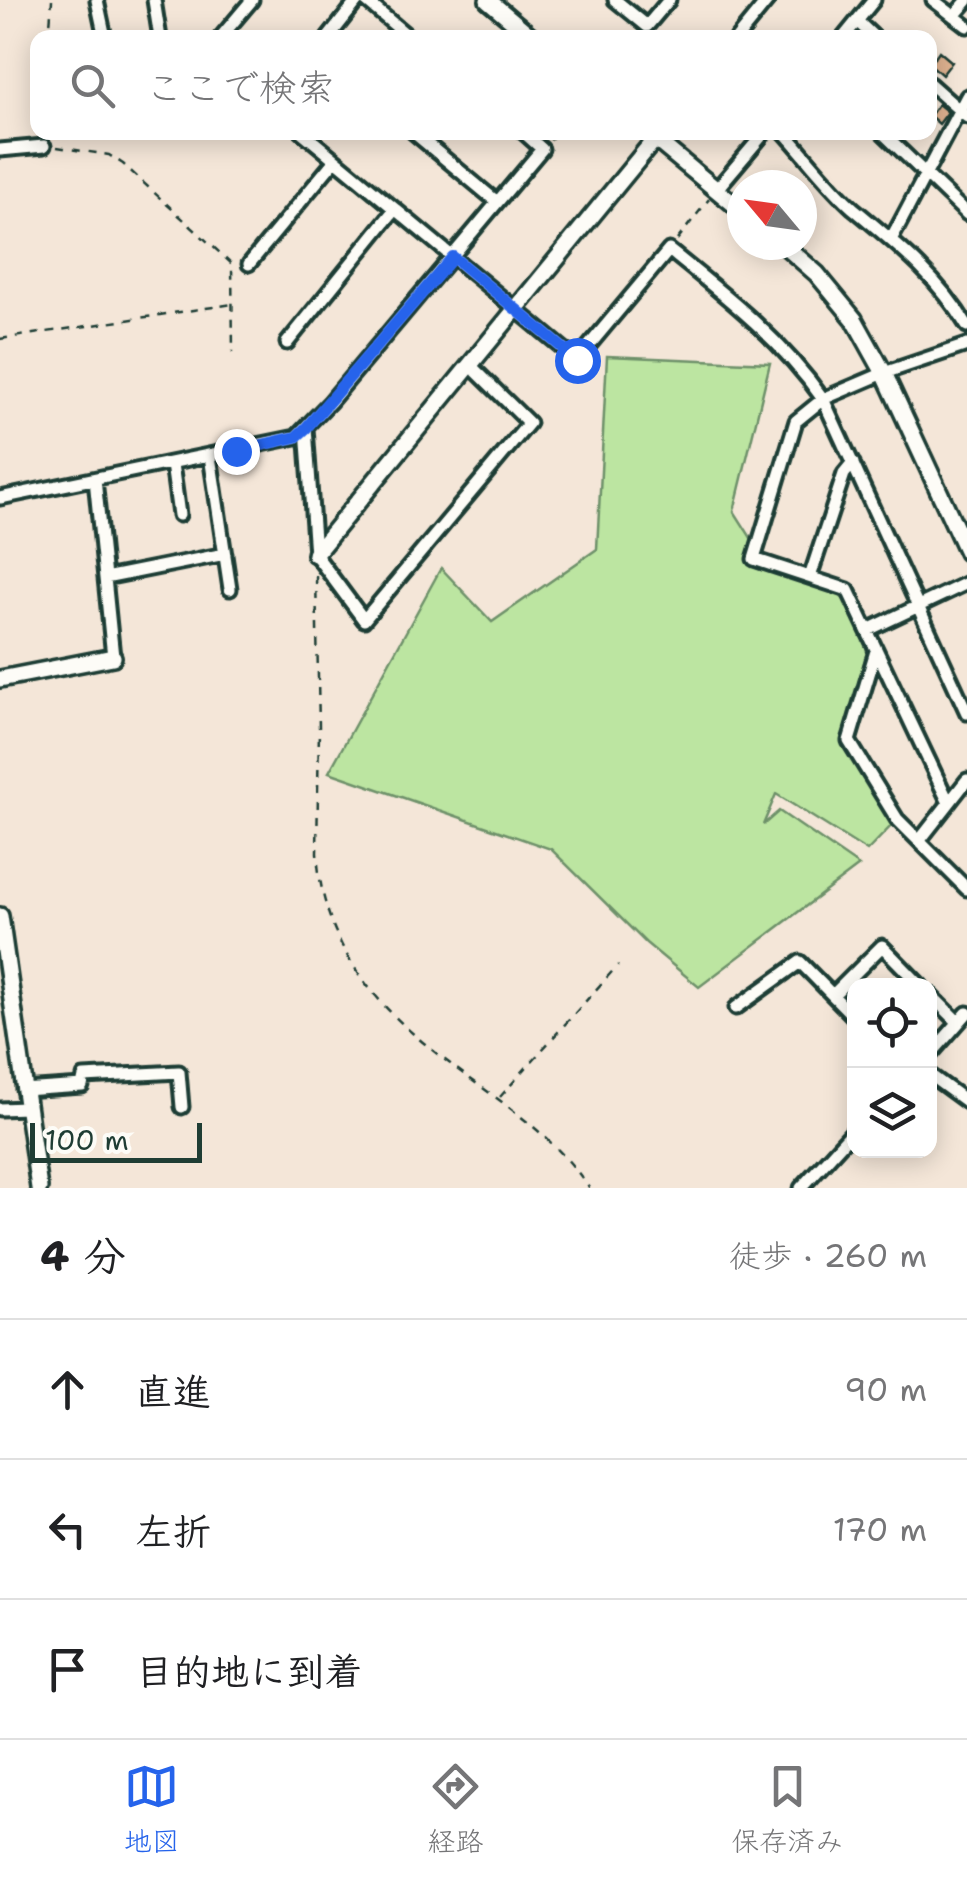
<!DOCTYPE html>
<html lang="ja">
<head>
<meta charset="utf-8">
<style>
  body { margin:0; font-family:"Shantell Sans","Klee One",sans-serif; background:#f6f6f6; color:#202124 }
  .controls { position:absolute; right:30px; bottom:30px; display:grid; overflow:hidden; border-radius:20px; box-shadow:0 5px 25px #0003 }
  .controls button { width:90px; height:90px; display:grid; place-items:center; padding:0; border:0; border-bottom:2px solid #e0e0e0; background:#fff; color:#202124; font:50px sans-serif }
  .compass { position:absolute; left:727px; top:170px; width:90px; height:90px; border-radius:50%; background:#fff; box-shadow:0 5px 25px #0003; rotate:299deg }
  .scale { position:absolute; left:30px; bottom:25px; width:172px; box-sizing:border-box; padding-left:10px; border:5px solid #1f3d34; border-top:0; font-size:28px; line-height:35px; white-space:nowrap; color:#1f3d34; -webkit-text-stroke:8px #fdfcf7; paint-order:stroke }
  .stop { position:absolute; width:30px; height:30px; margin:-22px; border:8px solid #2563eb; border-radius:50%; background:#fff }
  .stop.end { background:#2563eb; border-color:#fff; box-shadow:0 2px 10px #0008 }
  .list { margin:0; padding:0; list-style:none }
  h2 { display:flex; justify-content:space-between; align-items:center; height:130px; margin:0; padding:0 40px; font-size:42px }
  h2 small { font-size:32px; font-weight:400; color:#757577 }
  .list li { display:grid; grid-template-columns:65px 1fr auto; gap:30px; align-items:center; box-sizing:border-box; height:140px; padding:0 40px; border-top:2px solid #e0e0e0 }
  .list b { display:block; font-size:38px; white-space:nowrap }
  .list em { font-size:32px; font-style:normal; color:#757577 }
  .icon { flex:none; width:55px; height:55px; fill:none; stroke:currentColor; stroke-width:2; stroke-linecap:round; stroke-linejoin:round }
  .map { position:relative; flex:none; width:967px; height:1188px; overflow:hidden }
  .search { position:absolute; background:#fff; box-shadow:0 5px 25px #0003; left:30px; right:30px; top:30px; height:110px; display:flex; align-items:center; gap:25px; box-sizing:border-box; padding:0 35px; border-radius:20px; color:#757577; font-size:38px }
  .sheet { height:550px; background:#fff }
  nav { display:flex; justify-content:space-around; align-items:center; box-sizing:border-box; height:140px; border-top:2px solid #e0e0e0; background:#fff; font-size:28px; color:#757577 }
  nav a { display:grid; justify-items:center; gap:5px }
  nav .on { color:#2563eb }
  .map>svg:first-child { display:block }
  .green { fill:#bce5a1; stroke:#6e916a; stroke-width:2.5 }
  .building { fill:#dfb290; stroke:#1f3d34; stroke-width:2.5 }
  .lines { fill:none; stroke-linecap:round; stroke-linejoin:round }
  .street-casing { stroke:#1f3d34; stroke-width:19 }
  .secondary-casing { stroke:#1f3d34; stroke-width:22 }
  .path { stroke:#1f3d34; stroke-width:2.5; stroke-dasharray:8 8; stroke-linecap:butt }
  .street { stroke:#fdfcf7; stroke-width:11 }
  .secondary { stroke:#fdfcf7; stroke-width:15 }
  .route { stroke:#2563eb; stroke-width:12 }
</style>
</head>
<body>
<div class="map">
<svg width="967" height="1188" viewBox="0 0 967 1188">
  <rect width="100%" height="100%" fill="#f4e6d8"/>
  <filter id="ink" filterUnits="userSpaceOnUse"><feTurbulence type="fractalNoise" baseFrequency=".01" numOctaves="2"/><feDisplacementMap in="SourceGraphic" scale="20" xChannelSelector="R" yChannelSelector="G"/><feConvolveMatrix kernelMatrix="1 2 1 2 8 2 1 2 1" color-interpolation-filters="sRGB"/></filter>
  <g filter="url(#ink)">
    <path class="green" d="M 607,356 L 770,363 L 734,511 L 772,571 C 825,586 857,587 867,652 L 842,742 L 894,823 L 867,851 L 776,794 L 763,825 L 779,811 L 859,866 L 699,987 L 646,943 L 551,849 L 329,772 L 441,568 L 492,622 L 597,549 Z"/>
    <path class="building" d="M 939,51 L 952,62 L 942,75 L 930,64 Z
      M 938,104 L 948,112 L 939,124 L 930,116 Z"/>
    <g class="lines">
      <defs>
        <path id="street" d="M 97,0 L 105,38
          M 154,0 L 160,38
          M 365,0 L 410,38
          M 615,0 L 647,26 L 669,0
          M 933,0 L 967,26
          M 954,16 L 967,1
          M 857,21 L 875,38
          M 220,38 L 252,0
          M 328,38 L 358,0
          M 737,38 L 768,0
          M 843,38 L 874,0
          M 930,84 L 967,117
          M 302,132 L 577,360 L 669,250 C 726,296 781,339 823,399 L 967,713
          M 413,132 L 497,202
          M 784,132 C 807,157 828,186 853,208 C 896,244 938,277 967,326
          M 882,132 L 967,214
          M 0,150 L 44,146
          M 716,190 L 765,132
          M 892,238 L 967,96
          M 249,264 L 335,160
          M 287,343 L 395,209
          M 306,428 L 315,554 L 364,620 L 529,423 L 469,364
          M 210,456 L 230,589
          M 172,464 L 179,515
          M 95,479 L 113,657
          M 0,498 L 296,437 L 330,402 L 542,149 L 523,132
          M 810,577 L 844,474 L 853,463
          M 105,578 L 225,554
          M 868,630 L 967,583
          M 876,651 L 849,741 L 897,819 L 967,889
          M 949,803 L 848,590 L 754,559 L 796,421 L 823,399 L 884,373 L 967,345
          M 920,840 L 967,780
          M 930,994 L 957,1021
          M 833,995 L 882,946 L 921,986
          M 736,1008 L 800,962 L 854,1017
          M 930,1055 L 967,1013
          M 930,1075 L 967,1102
          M 23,1090 L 82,1086 L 84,1077 L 179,1072 L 182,1107
          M 0,1109 L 26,1108
          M 801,1188 L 854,1130"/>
        <path id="secondary" d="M 488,0 L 533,38
          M 649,134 L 742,211
          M 784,245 L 817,274 L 854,319 L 884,373 L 967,552
          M 315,554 L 655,139
          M 0,679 L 113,657
          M 0,916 L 39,1188"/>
      </defs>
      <use href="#street" class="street-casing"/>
      <use href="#secondary" class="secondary-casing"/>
      <path class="path" d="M 49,38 L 52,0
        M 550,140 L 557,132
        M 57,147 L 109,155 L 123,164 L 232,264 L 233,353
        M 677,240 L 709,199
        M 0,339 L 233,304
        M 316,576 L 319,728 L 317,853 C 323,943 371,1002 440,1056 C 493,1098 551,1130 589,1188
        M 500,1097 L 618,965"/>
      <use href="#street" class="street"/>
      <use href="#secondary" class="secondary"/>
    </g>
  </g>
  <g class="lines" filter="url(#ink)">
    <path class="route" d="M 236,451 L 296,437 L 306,428 L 453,257 L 577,360"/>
  </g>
</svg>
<div class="controls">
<button><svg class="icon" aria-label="locate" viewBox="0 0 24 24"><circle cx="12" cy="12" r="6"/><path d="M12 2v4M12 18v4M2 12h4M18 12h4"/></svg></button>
<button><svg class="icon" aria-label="layers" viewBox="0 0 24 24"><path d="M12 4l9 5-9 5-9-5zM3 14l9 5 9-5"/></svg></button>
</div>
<svg class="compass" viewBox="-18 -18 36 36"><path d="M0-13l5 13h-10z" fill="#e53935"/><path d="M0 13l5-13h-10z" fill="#757577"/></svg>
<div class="scale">100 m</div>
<div class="stop" style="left:577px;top:360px"></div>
<div class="stop end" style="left:236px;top:451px"></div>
<div class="search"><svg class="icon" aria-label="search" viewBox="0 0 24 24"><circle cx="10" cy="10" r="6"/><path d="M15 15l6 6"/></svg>ここで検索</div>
</div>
<section class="sheet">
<h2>4 分<small>徒歩 · 260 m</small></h2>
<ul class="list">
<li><svg class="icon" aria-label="ahead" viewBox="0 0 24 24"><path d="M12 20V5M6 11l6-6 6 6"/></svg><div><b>直進</b></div><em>90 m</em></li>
<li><svg class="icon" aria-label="left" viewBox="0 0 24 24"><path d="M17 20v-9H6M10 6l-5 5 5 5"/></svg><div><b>左折</b></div><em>170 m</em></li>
<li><svg class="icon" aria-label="arrive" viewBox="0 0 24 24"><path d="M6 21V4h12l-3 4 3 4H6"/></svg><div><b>目的地に到着</b></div></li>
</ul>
</section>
<nav>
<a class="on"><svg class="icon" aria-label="map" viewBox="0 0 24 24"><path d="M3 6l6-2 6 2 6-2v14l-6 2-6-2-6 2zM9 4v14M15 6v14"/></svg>地図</a>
<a><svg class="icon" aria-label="directions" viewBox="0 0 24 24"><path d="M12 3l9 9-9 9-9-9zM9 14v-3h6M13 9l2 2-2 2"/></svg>経路</a>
<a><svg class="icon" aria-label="saved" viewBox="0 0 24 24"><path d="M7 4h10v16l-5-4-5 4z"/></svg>保存済み</a>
</nav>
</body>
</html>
